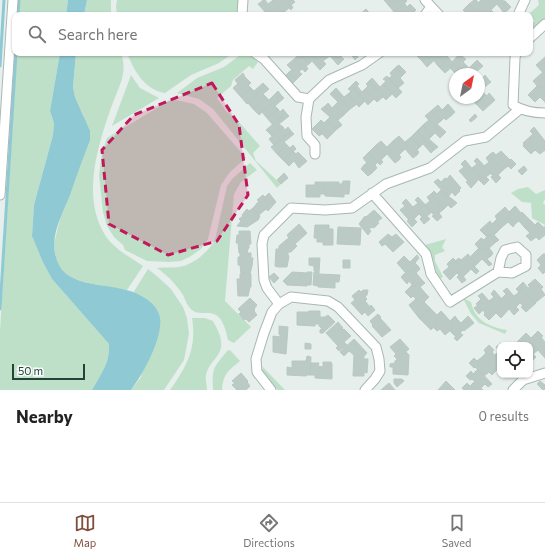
<!DOCTYPE html>
<html lang="en">
<head>
<meta charset="utf-8">
<style>
  body { margin:0; font-family:Commissioner,sans-serif; background:#f2f2f2; color:#222 }
  .controls { position:absolute; right:12px; bottom:12px; display:grid; overflow:hidden; border-radius:8px; box-shadow:0 1px 3px #0004 }
  .controls button { width:36px; height:36px; display:grid; place-items:center; padding:0; border:0; border-bottom:1px solid #e0e0e0; background:#fff; color:#222; font:20px sans-serif }
  .compass { position:absolute; left:449px; top:68px; width:36px; height:36px; border-radius:50%; background:#fff; box-shadow:0 1px 3px #0004; rotate:33deg }
  .scale { position:absolute; left:12px; bottom:10px; width:73px; box-sizing:border-box; padding-left:4px; border:2px solid #24423a; border-top:0; font-size:11px; line-height:14px; white-space:nowrap; color:#24423a; -webkit-text-stroke:3px #f7fbf9; paint-order:stroke }
  .list { margin:0; padding:0; list-style:none }
  h2 { display:flex; justify-content:space-between; align-items:center; height:52px; margin:0; padding:0 16px; font-size:17px }
  h2 small { font-size:13px; font-weight:400; color:#767676 }
  .icon { flex:none; width:22px; height:22px; fill:none; stroke:currentColor; stroke-width:2; stroke-linecap:round; stroke-linejoin:round }
  .map { position:relative; flex:none; width:545px; height:390px; overflow:hidden }
  .search { position:absolute; background:#fff; box-shadow:0 1px 3px #0004; left:12px; right:12px; top:12px; height:44px; display:flex; align-items:center; gap:10px; box-sizing:border-box; padding:0 14px; border-radius:8px; color:#767676; font-size:15px }
  .sheet { height:112px; background:#fff }
  nav { display:flex; justify-content:space-around; align-items:center; box-sizing:border-box; height:56px; border-top:1px solid #e0e0e0; background:#fff; font-size:11px; color:#767676 }
  nav a { display:grid; justify-items:center; gap:2px }
  nav .on { color:#804e3d }
  .map>svg:first-child { display:block }
  .green { fill:#bfe0c8 }
  .water { fill:#8ec9d4 }
  .lines { fill:none; stroke-linecap:round; stroke-linejoin:round }
  .stream { stroke:#8ec9d4; stroke-width:3 }
  .building { fill:#bbcac4; stroke:#b8c9c2 }
  .street-casing { stroke:#a8b8b2; stroke-width:11 }
  .street { stroke:#fff; stroke-width:9 }
  .marked { fill:#c2185b; fill-opacity:0.2; stroke:#c2185b; stroke-width:3; stroke-dasharray:8 5; stroke-linejoin:round }
</style>
</head>
<body>
<div class="map">
<svg width="545" height="390" viewBox="0 0 545 390">
  <rect width="100%" height="100%" fill="#e6efeb"/>
  <path class="green" d="M 20,0 L 68,0 L 66,15 L 19,15 Z
    M 87,0 L 111,0 L 111,15 L 84,15 Z
    M 117,0 L 239,0 L 237,15 L 117,15 L 116,6 Z
    M 538,0 L 545,0 L 545,21 L 530,34 L 530,25 L 535,21 L 529,14 L 539,5 Z
    M 17,53 L 60,53 L 50,111 L 54,123 L 53,135 L 34,205 L 32,236 L 52,279 L 109,344 C 110,362 101,374 92,390 L 0,390 L 0,331 Z
    M 76,53 L 121,53 C 128,73 119,86 112,105 C 98,145 81,196 105,235 C 114,249 130,257 143,266 L 127,290 C 110,286 74,284 62,271 C 56,264 55,253 54,244 L 84,117 L 75,97 L 73,87 Z
    M 127,53 L 233,53 L 219,63 L 191,75 L 165,93 C 145,90 134,71 127,53 Z
    M 243,53 L 248,53 L 258,62 L 253,69 L 249,66 L 233,80 L 231,86 L 217,98 L 226,111 L 239,122 L 260,146 L 253,153 L 256,161 L 281,184 L 277,188 L 213,109 L 199,99 L 177,93 L 197,78 L 224,67 Z
    M 131,75 L 140,88 L 159,98 L 112,126 Z
    M 172,99 L 194,104 L 207,113 L 246,158 L 230,172 L 221,185 L 208,239 L 201,249 L 191,256 L 181,261 L 169,262 L 147,261 L 125,250 L 123,245 L 114,237 L 107,226 L 103,212 L 99,175 L 102,152 L 107,138 Z
    M 250,163 L 257,170 L 241,182 L 234,194 L 225,301 L 251,327 L 234,343 L 228,340 C 220,297 201,322 190,308 C 187,305 185,299 183,295 C 176,284 167,275 157,268 C 164,267 171,268 179,267 C 193,265 208,252 215,240 L 227,186 L 232,179 Z
    M 528,187 L 536,194 L 545,190 L 545,199 L 543,203 L 545,205 L 545,225 L 532,218 L 531,203 L 522,202 L 511,193 L 518,189 Z
    M 446,239 L 442,247 L 445,251 L 435,255 L 435,261 L 443,277 L 439,279 L 431,256 L 425,245 Z
    M 148,269 L 158,277 L 171,289 L 183,307 L 187,318 L 189,334 L 184,360 L 164,390 L 131,390 L 141,377 L 145,298 L 133,293 Z
    M 463,298 L 471,302 C 475,321 490,327 507,330 L 505,334 L 479,323 L 471,314 Z
    M 192,318 L 205,318 L 213,321 C 218,330 224,341 220,351 C 217,359 208,364 206,375 C 205,379 207,385 207,390 L 170,390 C 187,366 197,348 192,318 Z
    M 230,350 L 240,361 C 228,371 223,374 222,390 L 213,390 C 212,367 213,369 227,351 Z
    M 263,367 L 285,390 L 278,390 L 262,373 Z"/>
  <path class="water" d="M 68,0 L 87,0 L 84,15 L 66,15 Z
    M 60,53 L 76,53 L 73,87 L 75,97 L 90,131 L 90,140 C 83,158 76,177 70,195 C 63,212 51,234 55,253 C 57,263 61,272 71,277 C 88,286 111,285 130,291 C 142,295 158,304 160,318 C 163,338 143,374 131,390 L 92,390 C 101,374 110,363 109,344 L 52,279 L 43,262 L 32,236 L 34,205 L 53,135 L 54,123 L 50,111 Z"/>
  <g class="lines">
    <path class="stream" d="M 18,15 L 19,0
      M 0,66 L 4,0
      M 0,309 L 16,53"/>
  </g>
  <path class="building" d="M 263,0 L 265,0 L 268,4 L 272,1 L 283,13 L 281,15 L 274,15 L 261,2 Z
    M 273,0 L 282,0 L 289,8 L 283,13 L 272,1 Z
    M 282,0 L 293,0 L 295,2 L 291,5 L 293,7 L 291,10 Z
    M 384,0 L 396,0 L 389,6 Z
    M 396,0 L 406,0 L 407,1 L 395,13 L 389,6 Z
    M 474,0 L 476,0 L 491,15 L 484,15 L 481,11 L 478,14 L 469,4 Z
    M 481,0 L 488,0 L 494,7 L 491,10 L 495,14 L 491,15 L 479,2 Z
    M 488,0 L 499,0 L 508,10 L 504,13 L 497,4 L 494,7 Z
    M 499,0 L 505,1 L 511,7 L 508,10 Z
    M 261,2 L 274,15 L 264,15 L 266,13 L 258,4 Z
    M 405,4 L 407,7 L 410,4 L 416,10 L 411,15 L 397,15 L 395,13 Z
    M 469,4 L 478,14 L 477,15 L 462,15 L 465,12 L 463,10 Z
    M 366,9 L 371,15 L 359,15 Z
    M 311,53 L 322,53 L 327,58 L 323,61 L 326,64 L 323,67 Z
    M 311,53 L 323,67 L 320,70 L 312,61 L 309,64 L 300,54 Z
    M 322,53 L 333,53 L 341,62 L 338,65 L 330,56 L 327,58 Z
    M 333,53 L 344,53 L 341,57 L 344,59 L 341,62 Z
    M 350,53 L 355,53 L 358,57 L 355,60 Z
    M 419,53 L 431,53 L 422,61 L 416,55 Z
    M 431,53 L 435,55 L 437,53 L 442,53 L 427,67 L 422,61 Z
    M 442,53 L 448,53 L 446,55 L 449,58 L 439,67 L 434,61 Z
    M 460,53 L 463,57 L 445,73 L 439,67 L 449,58 L 452,62 Z
    M 300,54 L 309,64 L 306,66 L 308,69 L 305,72 L 294,59 Z
    M 463,57 L 466,59 L 463,62 L 466,65 L 456,74 L 450,68 Z
    M 545,57 L 545,75 L 536,65 Z
    M 294,59 L 302,69 L 299,72 L 302,74 L 296,80 L 289,72 L 292,70 L 287,65 Z
    M 477,60 L 480,63 L 468,74 L 456,74 L 466,65 L 469,68 Z
    M 480,63 L 483,66 L 474,74 L 468,74 Z
    M 399,65 L 406,72 L 403,75 L 396,67 Z
    M 396,67 L 403,75 L 400,78 L 404,83 L 398,88 L 389,78 L 392,76 L 390,73 Z
    M 289,72 L 296,80 L 293,83 L 286,75 Z
    M 543,72 L 545,75 L 545,89 L 542,86 L 539,88 L 533,81 Z
    M 243,73 L 245,77 L 238,84 L 235,80 Z
    M 485,75 L 488,79 L 479,87 L 479,79 L 480,80 Z
    M 387,76 L 402,92 L 396,98 L 383,84 L 386,81 L 383,79 Z
    M 245,77 L 251,83 L 248,85 L 251,88 L 241,97 L 233,88 Z
    M 372,78 L 380,87 L 383,84 L 392,94 L 386,100 L 369,81 Z
    M 488,79 L 491,82 L 481,90 L 484,93 L 479,98 L 479,87 Z
    M 356,81 L 359,84 L 357,86 L 362,92 L 365,89 L 374,99 L 368,105 L 351,86 Z
    M 369,81 L 383,97 L 377,102 L 365,89 L 368,86 L 366,84 Z
    M 263,83 L 266,86 L 247,104 L 241,97 L 251,88 L 254,91 Z
    M 266,86 L 269,89 L 263,94 L 266,97 L 253,109 L 248,103 Z
    M 351,86 L 365,101 L 359,107 L 348,94 L 351,91 L 348,89 Z
    M 537,86 L 539,88 L 542,86 L 545,89 L 545,102 L 540,97 L 535,102 L 528,95 Z
    M 336,88 L 344,97 L 348,94 L 357,104 L 350,109 L 333,91 Z
    M 278,91 L 281,95 L 259,115 L 253,109 L 266,97 L 269,100 Z
    M 333,91 L 350,109 L 344,115 L 335,105 L 338,102 L 330,94 Z
    M 484,93 L 487,96 L 489,93 L 495,100 L 483,111 L 474,102 Z
    M 281,95 L 284,98 L 275,106 L 278,109 L 267,118 L 262,112 Z
    M 328,103 L 332,108 L 335,105 L 344,115 L 338,120 L 325,106 Z
    M 448,104 L 455,112 L 452,115 L 445,107 Z
    M 438,105 L 442,110 L 445,107 L 452,115 L 446,120 L 444,118 L 441,121 L 431,111 Z
    M 325,106 L 342,125 L 336,130 L 327,120 L 330,117 L 321,109 Z
    M 278,109 L 280,112 L 283,109 L 286,113 L 273,125 L 267,118 Z
    M 431,111 L 441,121 L 437,124 L 446,132 L 443,135 L 425,116 Z
    M 286,113 L 289,116 L 279,124 L 283,127 L 272,136 L 266,130 Z
    M 475,114 L 477,117 L 471,122 L 469,120 Z
    M 321,120 L 324,123 L 327,120 L 336,130 L 327,139 L 315,126 Z
    M 429,120 L 443,135 L 440,138 L 435,133 L 432,136 L 423,125 Z
    M 423,125 L 432,136 L 429,139 L 438,147 L 434,150 L 417,131 Z
    M 315,126 L 322,134 L 319,136 L 312,129 Z
    M 283,127 L 285,130 L 288,127 L 291,131 L 274,145 L 269,139 Z
    M 534,127 L 545,141 L 545,150 L 540,154 L 535,150 L 531,154 L 523,146 L 524,144 L 523,143 L 533,134 L 530,131 Z
    M 291,131 L 294,134 L 284,142 L 287,145 L 277,154 L 271,147 Z
    M 417,131 L 434,150 L 431,153 L 423,144 L 420,147 L 411,137 Z
    M 399,136 L 417,155 L 413,158 L 405,149 L 403,151 L 393,141 Z
    M 411,137 L 420,147 L 417,150 L 419,152 L 417,155 L 405,142 Z
    M 381,141 L 399,160 L 395,163 L 387,154 L 385,156 L 375,146 Z
    M 393,141 L 403,151 L 399,155 L 401,157 L 399,160 L 387,147 Z
    M 287,145 L 290,148 L 293,145 L 296,149 L 283,160 L 277,154 Z
    M 375,146 L 385,156 L 381,160 L 383,162 L 380,165 L 369,152 Z
    M 293,151 L 296,154 L 298,152 L 307,161 L 299,168 L 294,161 L 289,166 L 283,160 Z
    M 501,151 L 510,160 L 511,159 L 516,164 L 511,169 L 508,166 L 503,170 L 489,155 L 493,152 L 496,155 Z
    M 369,152 L 378,162 L 375,165 L 377,168 L 372,173 L 364,165 L 367,163 L 363,158 Z
    M 489,155 L 503,170 L 498,175 L 501,178 L 496,183 L 491,177 L 493,176 L 484,166 L 489,162 L 486,158 Z
    M 477,158 L 491,173 L 486,177 L 489,180 L 484,185 L 479,180 L 480,178 L 472,168 L 477,164 L 474,161 Z
    M 465,160 L 480,178 L 471,188 L 466,182 L 468,181 L 459,171 L 464,167 L 461,164 Z
    M 364,165 L 372,173 L 368,176 L 361,169 Z
    M 524,166 L 527,170 L 522,175 L 518,171 Z
    M 284,173 L 288,178 L 281,184 L 277,180 Z
    M 450,175 L 461,188 L 459,190 L 460,191 L 455,196 L 452,192 L 448,197 L 434,182 L 438,179 L 441,182 L 445,178 L 447,179 Z
    M 343,181 L 350,181 L 349,194 L 344,194 L 344,197 L 325,196 L 325,182 L 339,182 L 339,184 L 342,184 Z
    M 315,182 L 325,182 L 325,194 L 320,194 L 320,197 L 306,197 L 306,185 L 315,185 Z
    M 441,190 L 457,203 L 451,208 L 448,205 L 444,209 L 431,194 L 434,191 L 437,194 Z
    M 269,193 L 276,202 L 268,211 L 266,209 L 259,215 L 253,208 L 259,201 L 257,200 L 263,195 L 265,197 Z
    M 431,194 L 444,209 L 439,213 L 442,217 L 437,221 L 432,216 L 434,215 L 425,205 L 430,201 L 427,197 Z
    M 418,197 L 432,212 L 427,216 L 430,219 L 424,224 L 420,219 L 422,217 L 413,207 L 418,203 L 415,200 Z
    M 406,199 L 419,214 L 414,219 L 417,222 L 412,227 L 407,221 L 409,220 L 400,210 L 405,206 L 402,203 Z
    M 515,206 L 521,213 L 522,212 L 532,222 L 525,228 L 519,221 L 515,224 L 508,217 L 511,214 L 509,212 Z
    M 505,207 L 511,214 L 508,217 L 515,224 L 513,227 L 508,222 L 501,228 L 495,221 L 497,219 L 495,216 Z
    M 253,208 L 260,216 L 258,220 L 247,227 L 237,226 L 241,221 L 239,219 L 243,216 L 242,215 L 247,209 L 249,211 Z
    M 374,210 L 382,218 L 377,222 L 379,223 L 374,228 L 372,227 L 369,229 L 371,231 L 368,235 L 359,224 L 365,216 L 366,217 Z
    M 490,221 L 492,224 L 495,221 L 501,228 L 494,235 L 499,240 L 496,242 L 489,234 L 487,237 L 480,230 Z
    M 532,222 L 535,225 L 538,222 L 543,227 L 545,227 L 545,235 L 539,240 L 536,237 L 531,241 L 526,236 L 530,233 L 525,228 Z
    M 299,224 L 307,233 L 295,244 L 297,246 L 294,249 L 286,240 L 289,238 L 287,235 Z
    M 315,225 L 329,225 L 329,229 L 333,229 L 333,245 L 323,245 L 323,242 L 317,242 L 317,238 L 314,238 Z
    M 338,227 L 361,228 L 360,245 L 337,244 Z
    M 239,231 L 250,231 L 251,244 L 249,244 L 249,248 L 248,249 L 247,253 L 239,253 L 238,243 L 236,243 L 237,235 L 239,235 Z
    M 388,234 L 392,237 L 396,234 L 404,242 L 393,252 L 385,244 L 382,246 L 379,242 Z
    M 489,234 L 496,242 L 489,248 L 493,253 L 491,256 L 484,248 L 481,251 L 475,244 L 481,238 L 484,240 Z
    M 286,240 L 294,249 L 291,252 L 288,252 L 288,255 L 289,256 L 287,267 L 278,267 L 275,266 L 276,249 L 279,249 L 279,246 Z
    M 479,248 L 481,251 L 484,248 L 491,256 L 487,259 L 492,264 L 489,266 L 482,259 L 474,267 L 472,264 L 474,262 L 470,257 Z
    M 240,253 L 251,253 L 251,258 L 253,258 L 252,266 L 250,274 L 241,274 L 240,265 L 238,265 L 238,257 L 240,257 Z
    M 468,254 L 474,262 L 472,264 L 479,271 L 476,274 L 471,269 L 464,276 L 457,268 L 460,265 L 455,261 L 459,258 L 461,260 Z
    M 543,254 L 545,254 L 545,272 L 543,274 L 538,268 L 541,265 L 537,260 Z
    M 417,255 L 419,258 L 415,263 L 418,266 L 410,273 L 408,270 L 405,272 L 397,263 L 404,256 L 410,262 Z
    M 309,258 L 314,258 L 314,266 L 309,265 Z
    M 314,258 L 320,258 L 319,272 L 314,271 Z
    M 453,258 L 460,265 L 457,268 L 466,280 L 462,283 L 457,277 L 459,275 L 457,273 L 450,280 L 443,272 L 449,267 L 447,264 Z
    M 343,260 L 350,260 L 350,268 L 343,268 Z
    M 418,266 L 420,269 L 416,273 L 422,280 L 414,287 L 409,281 L 407,284 L 401,277 L 408,270 L 410,273 Z
    M 292,272 L 307,273 L 307,272 L 312,272 L 311,285 L 307,285 L 307,286 L 287,285 L 283,281 Z
    M 314,272 L 319,272 L 319,274 L 340,275 L 339,282 L 335,282 L 335,288 L 318,287 L 318,286 L 313,285 Z
    M 274,273 L 279,278 L 274,283 L 269,277 Z
    M 240,274 L 251,274 L 251,287 L 250,287 L 248,296 L 238,296 L 237,279 L 240,279 Z
    M 535,279 L 543,287 L 541,289 L 545,295 L 535,303 L 519,286 L 523,282 L 528,288 L 530,287 L 528,285 Z
    M 422,280 L 425,283 L 420,287 L 426,294 L 418,301 L 413,296 L 411,298 L 405,292 L 412,285 L 414,287 Z
    M 519,286 L 536,303 L 526,312 L 521,307 L 523,306 L 514,296 L 519,292 L 516,289 Z
    M 507,288 L 520,303 L 516,307 L 519,310 L 514,315 L 509,309 L 510,308 L 502,298 L 506,294 L 503,291 Z
    M 359,290 L 361,292 L 363,290 L 368,290 L 367,295 L 365,297 L 367,299 L 365,301 L 370,307 L 371,305 L 375,310 L 368,316 L 365,312 L 362,315 L 351,303 L 355,300 L 352,296 Z
    M 494,290 L 510,308 L 501,318 L 496,313 L 498,311 L 489,301 L 494,297 L 491,294 Z
    M 482,293 L 498,311 L 489,320 L 484,315 L 485,313 L 483,310 L 479,314 L 474,308 L 478,305 L 476,304 L 481,299 L 478,296 Z
    M 426,294 L 429,297 L 424,302 L 430,308 L 419,318 L 409,305 L 416,299 L 418,301 Z
    M 250,298 L 257,305 L 254,309 L 255,310 L 254,311 L 257,315 L 249,322 L 246,319 L 244,320 L 239,314 L 241,312 L 238,309 Z
    M 430,308 L 437,315 L 441,311 L 443,313 L 436,320 L 438,323 L 431,330 L 419,318 Z
    M 309,311 L 320,311 L 320,317 L 325,317 L 328,315 L 332,319 L 321,328 L 319,326 L 319,324 L 315,324 L 315,326 L 297,325 L 297,312 L 308,312 Z
    M 443,313 L 450,321 L 455,316 L 457,319 L 450,326 L 453,328 L 445,335 L 440,329 L 437,331 L 434,328 L 438,323 L 436,320 Z
    M 378,314 L 381,317 L 380,318 L 391,330 L 382,337 L 372,326 L 373,325 L 370,321 Z
    M 468,316 L 474,323 L 464,331 L 463,330 L 460,333 L 463,335 L 457,341 L 454,338 L 456,337 L 450,331 L 453,328 L 450,326 L 457,319 L 461,323 Z
    M 332,319 L 335,322 L 323,333 L 320,333 L 320,330 Z
    M 338,322 L 343,328 L 342,329 L 343,330 L 344,329 L 351,336 L 344,342 L 347,345 L 339,351 L 336,348 L 338,346 L 326,333 Z
    M 279,326 L 288,327 L 286,354 L 273,352 L 273,336 L 281,337 L 279,334 Z
    M 538,331 L 543,336 L 541,337 L 545,342 L 545,358 L 529,340 Z
    M 526,333 L 531,338 L 529,340 L 538,350 L 533,354 L 536,357 L 533,360 L 530,357 L 530,345 L 518,345 L 516,343 Z
    M 354,339 L 367,353 L 364,356 L 364,359 L 368,359 L 367,373 L 364,372 L 364,376 L 353,376 L 354,355 L 349,351 L 344,356 L 340,352 Z
    M 400,339 L 409,349 L 397,359 L 394,356 L 396,354 L 390,347 Z
    M 305,343 L 311,344 L 311,349 L 305,349 Z
    M 501,343 L 504,345 L 500,345 L 500,361 L 495,355 L 499,351 L 496,347 Z
    M 489,345 L 494,350 L 492,352 L 500,361 L 496,365 L 498,369 L 495,372 L 482,357 L 486,353 L 484,350 Z
    M 406,352 L 409,355 L 408,375 L 393,374 L 393,367 L 390,367 L 390,364 L 395,363 L 395,361 Z
    M 307,356 L 311,357 L 310,375 L 306,375 L 306,376 L 287,375 L 287,367 L 292,368 L 292,361 L 306,361 Z
    M 482,357 L 495,372 L 492,375 L 489,372 L 484,376 L 475,367 L 474,368 L 469,363 L 474,358 L 477,361 Z
    M 323,362 L 331,362 L 332,364 L 332,379 L 315,378 L 315,375 L 310,375 L 311,363 L 319,363 L 318,366 L 323,367 Z
    M 478,369 L 492,384 L 488,387 L 485,384 L 481,388 L 472,379 L 470,380 L 466,376 L 471,371 L 473,374 Z
    M 241,373 L 248,381 L 247,382 L 250,386 L 246,390 L 237,390 L 232,385 L 235,383 L 232,381 Z
    M 394,379 L 402,379 L 404,381 L 397,387 L 394,383 Z
    M 446,381 L 455,390 L 438,390 Z
    M 540,381 L 545,385 L 545,390 L 543,390 L 537,384 Z
    M 474,382 L 483,390 L 464,390 L 462,388 L 467,383 L 470,386 Z
    M 389,383 L 395,390 L 381,390 Z"/>
  <g class="lines">
    <defs>
      <path id="street" d="M 425,0 L 439,15
        M 242,15 L 243,0
        M 425,15 L 431,7
        M 518,15 L 525,0
        M 530,38 L 545,24
        M 255,53 L 264,59 L 298,97 L 309,99
        M 516,53 L 515,58 L 513,105 C 523,111 533,113 545,113
        M 315,154 L 315,145 L 307,136 L 306,117 L 309,99 L 329,80 L 362,65 L 379,53
        M 372,193 L 426,254 L 431,274 L 450,302 L 498,272 L 512,273 L 526,266 L 526,255 L 517,247 L 505,250 L 501,258 L 498,272
        M 0,195 L 13,0
        M 279,304 L 267,288 L 264,280 L 262,244 L 264,235 L 291,208 L 325,210 L 352,208 L 386,184 L 430,168 L 465,141 L 486,137 L 520,109
        M 271,390 L 257,372 L 256,359 L 264,333 L 272,312 L 279,304 L 291,297 L 328,301 L 338,307 L 376,347 L 379,359 L 380,371 L 375,379 L 365,390
        M 513,390 L 523,380 L 545,373"/>
    </defs>
    <use href="#street" class="street-casing"/>
    <use href="#street" class="street"/>
  </g>
  <path class="marked" d="M 212,83 L 239,125 L 248,195 L 217,241 L 168,255 L 109,224 L 102,150 L 134,115 Z"/>
</svg>
<div class="controls">
<button><svg class="icon" aria-label="locate" viewBox="0 0 24 24"><circle cx="12" cy="12" r="6"/><path d="M12 2v4M12 18v4M2 12h4M18 12h4"/></svg></button>
</div>
<svg class="compass" viewBox="-18 -18 36 36"><path d="M0-13l5 13h-10z" fill="#e53935"/><path d="M0 13l5-13h-10z" fill="#767676"/></svg>
<div class="scale">50 m</div>
<div class="search"><svg class="icon" aria-label="search" viewBox="0 0 24 24"><circle cx="10" cy="10" r="6"/><path d="M15 15l6 6"/></svg>Search here</div>
</div>
<section class="sheet">
<h2>Nearby<small>0 results</small></h2>
<ul class="list">
</ul>
</section>
<nav>
<a class="on"><svg class="icon" aria-label="map" viewBox="0 0 24 24"><path d="M3 6l6-2 6 2 6-2v14l-6 2-6-2-6 2zM9 4v14M15 6v14"/></svg>Map</a>
<a><svg class="icon" aria-label="directions" viewBox="0 0 24 24"><path d="M12 3l9 9-9 9-9-9zM9 14v-3h6M13 9l2 2-2 2"/></svg>Directions</a>
<a><svg class="icon" aria-label="saved" viewBox="0 0 24 24"><path d="M7 4h10v16l-5-4-5 4z"/></svg>Saved</a>
</nav>
</body>
</html>
